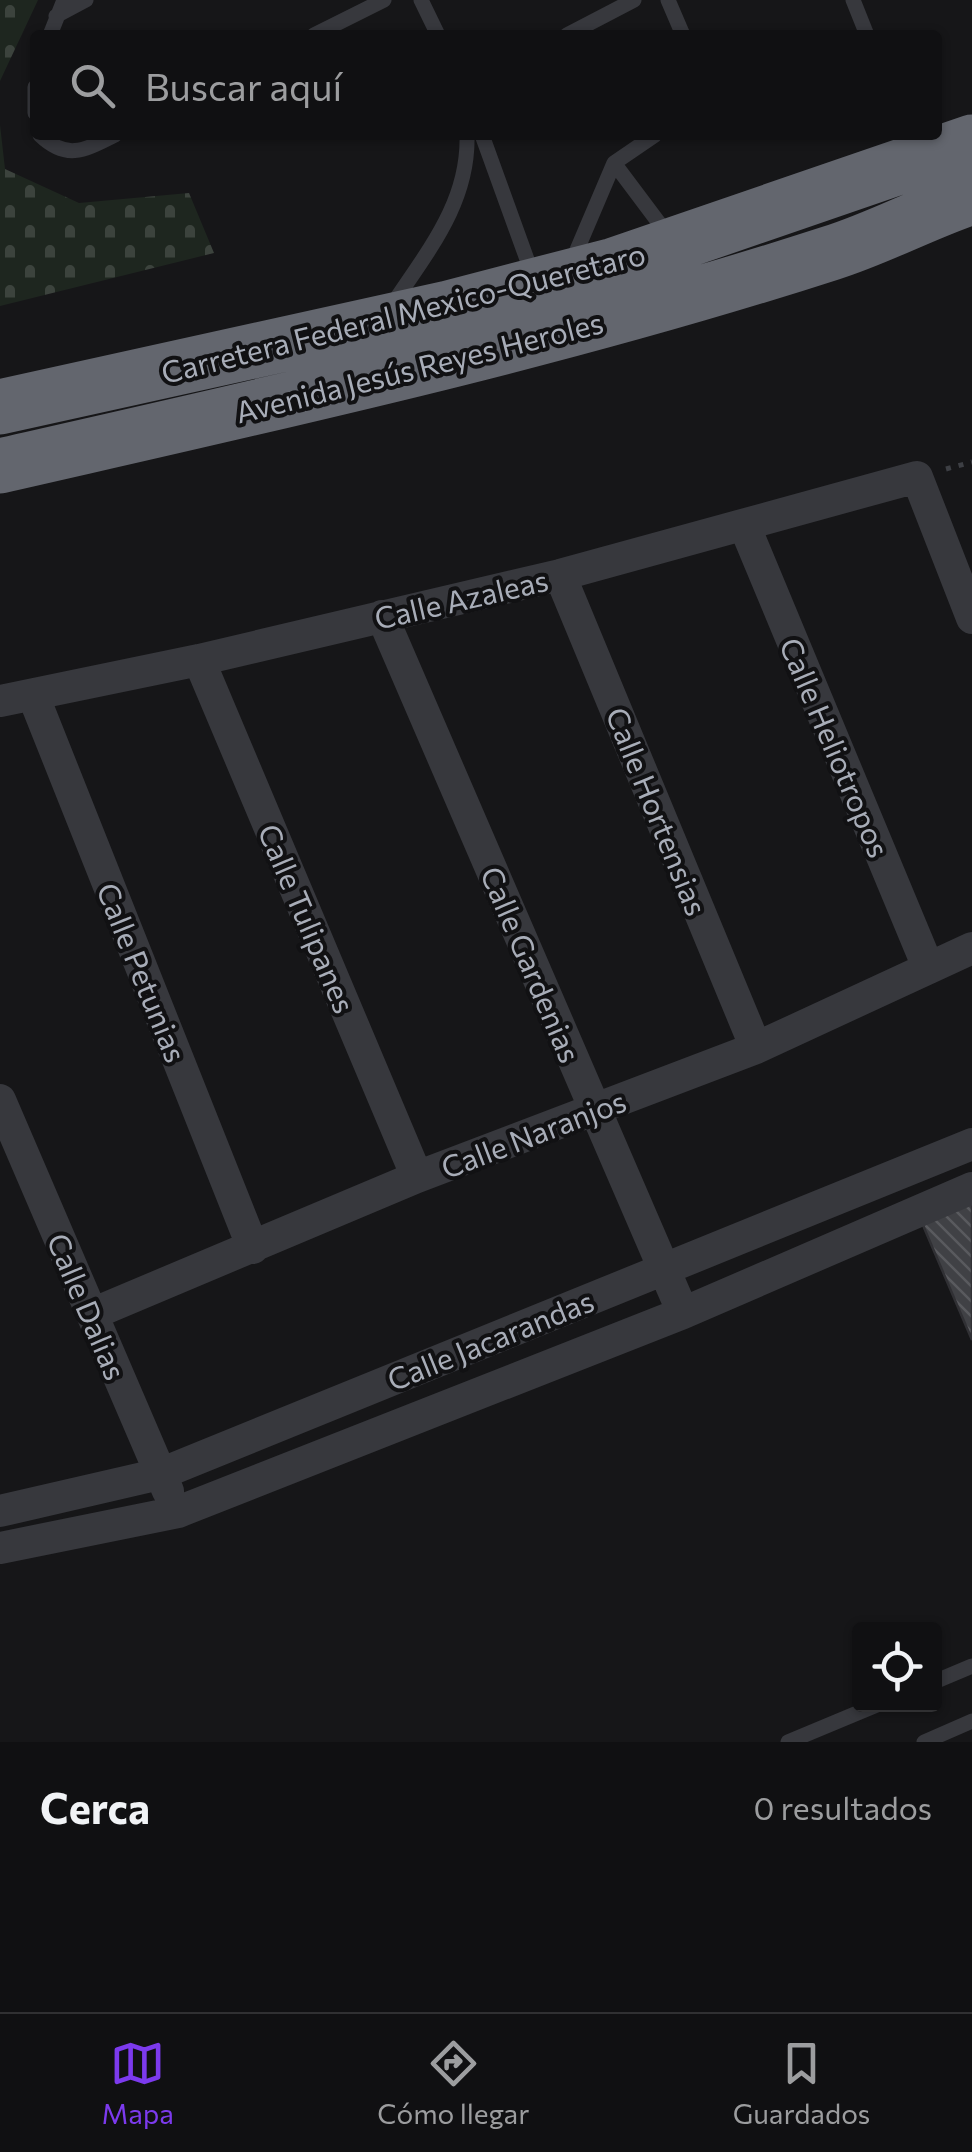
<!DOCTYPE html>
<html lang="es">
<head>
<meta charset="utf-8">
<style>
  body { margin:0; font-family:Commissioner,sans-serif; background:#1e1e20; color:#f1f3f6 }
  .controls { position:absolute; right:30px; bottom:30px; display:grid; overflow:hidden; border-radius:10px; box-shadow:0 2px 8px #0004 }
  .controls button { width:90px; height:90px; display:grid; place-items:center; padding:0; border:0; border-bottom:2px solid #303032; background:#101012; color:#f1f3f6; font:50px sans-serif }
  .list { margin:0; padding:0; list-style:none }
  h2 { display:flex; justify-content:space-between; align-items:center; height:130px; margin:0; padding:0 40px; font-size:42px }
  h2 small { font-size:32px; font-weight:400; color:#9c9d9f }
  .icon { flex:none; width:55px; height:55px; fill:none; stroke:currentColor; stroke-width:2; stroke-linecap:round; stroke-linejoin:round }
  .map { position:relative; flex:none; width:972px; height:1742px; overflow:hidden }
  .search { position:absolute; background:#101012; box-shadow:0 2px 8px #0004; left:30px; right:30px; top:30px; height:110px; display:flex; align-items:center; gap:25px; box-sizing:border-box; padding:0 35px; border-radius:10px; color:#9c9d9f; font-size:38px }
  .sheet { height:270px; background:#101012 }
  nav { display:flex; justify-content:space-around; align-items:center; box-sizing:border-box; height:140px; border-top:2px solid #303032; background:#101012; font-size:28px; color:#9c9d9f }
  nav a { display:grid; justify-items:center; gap:5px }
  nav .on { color:#7c3aed }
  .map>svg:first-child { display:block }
  .cemetery { fill:url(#cemetery-stones) }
  .building { fill:url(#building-back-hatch); stroke:#303034; stroke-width:2.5 }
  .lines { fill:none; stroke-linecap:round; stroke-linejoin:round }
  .path { stroke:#3d3f44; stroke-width:5; stroke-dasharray:5 8; stroke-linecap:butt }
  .lane { stroke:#37383d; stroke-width:15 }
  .street { stroke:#37383d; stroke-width:32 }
  .highway { stroke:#63666e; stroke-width:55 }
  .labels { text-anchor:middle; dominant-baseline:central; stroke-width:8; stroke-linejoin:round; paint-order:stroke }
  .street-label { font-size:30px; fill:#a8adb8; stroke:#111113 }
</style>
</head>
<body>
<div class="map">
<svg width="972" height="1742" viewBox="0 0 972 1742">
  <defs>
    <pattern id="cemetery-stones" width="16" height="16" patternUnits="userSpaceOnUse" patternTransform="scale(2.5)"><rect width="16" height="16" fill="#1e261f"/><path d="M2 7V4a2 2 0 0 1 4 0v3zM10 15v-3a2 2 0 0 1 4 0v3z" fill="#3c433d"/></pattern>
    <pattern id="building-back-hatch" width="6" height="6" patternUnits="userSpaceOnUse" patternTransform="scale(2.5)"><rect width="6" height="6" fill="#404145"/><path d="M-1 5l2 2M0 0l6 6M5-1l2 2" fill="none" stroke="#595a5e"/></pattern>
  </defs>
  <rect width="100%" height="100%" fill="#161618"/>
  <path class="cemetery" d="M 0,0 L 38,0 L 0,81 Z
    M 0,125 L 5,169 L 79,203 L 189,193 L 214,253 L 0,306 Z"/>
  <path class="building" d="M 972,1193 L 972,1340 L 919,1216 Z"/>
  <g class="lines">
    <path class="path" d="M 946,469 L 972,462"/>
    <path class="lane" d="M 421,0 L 438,35
      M 668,0 L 683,35
      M 853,0 L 867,35
      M 56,16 L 86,0
      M 50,35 L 64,0
      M 314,35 L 384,0
      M 567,35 L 634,0
      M 35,87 L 35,113
      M 40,135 C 67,161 85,150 115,135
      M 482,135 L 533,276
      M 614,163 L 668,235
      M 571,264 L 614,163 L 655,135
      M 392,305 C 427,252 469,203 467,135
      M 934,1682 L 972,1666
      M 788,1742 L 879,1704
      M 924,1742 L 972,1721"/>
    <path class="street" d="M 745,527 L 928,967
      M 560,575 L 756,1048
      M 382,616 L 683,1313
      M 199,660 L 417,1177
      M 33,695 L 253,1248
      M 0,701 L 199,660 L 560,575 L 917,477 L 972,618
      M 0,1100 L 168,1491
      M 92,1314 L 417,1177 L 756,1048 L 972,948
      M 0,1511 L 160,1474 L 972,1144
      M 0,1548 L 178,1512 L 683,1313 L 972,1188"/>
    <path class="highway" d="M 0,407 L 448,308 L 614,265 L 972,142
      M 0,466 C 279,402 559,341 831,253 C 879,238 924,213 972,197"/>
  </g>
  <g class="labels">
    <g class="street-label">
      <text transform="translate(403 312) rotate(-14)">Carretera Federal Mexico-Queretaro</text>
      <text transform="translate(419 366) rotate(-14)">Avenida Jesús Reyes Heroles</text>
      <text transform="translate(461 598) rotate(-13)">Calle Azaleas</text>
      <text transform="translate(836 747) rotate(67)">Calle Heliotropos</text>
      <text transform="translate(658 811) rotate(68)">Calle Hortensias</text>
      <text transform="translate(308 918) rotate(67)">Calle Tulipanes</text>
      <text transform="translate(532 964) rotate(67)">Calle Gardenias</text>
      <text transform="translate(143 972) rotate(68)">Calle Petunias</text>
      <text transform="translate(533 1133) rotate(-21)">Calle Naranjos</text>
      <text transform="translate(88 1306) rotate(67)">Calle Dalias</text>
      <text transform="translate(490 1339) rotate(-22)">Calle Jacarandas</text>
    </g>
  </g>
</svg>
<div class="controls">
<button><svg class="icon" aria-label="locate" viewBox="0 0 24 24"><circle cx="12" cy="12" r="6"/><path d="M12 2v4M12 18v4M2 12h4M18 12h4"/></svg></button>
</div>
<div class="search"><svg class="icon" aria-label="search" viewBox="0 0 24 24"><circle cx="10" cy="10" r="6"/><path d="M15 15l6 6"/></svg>Buscar aquí</div>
</div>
<section class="sheet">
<h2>Cerca<small>0 resultados</small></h2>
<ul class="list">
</ul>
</section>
<nav>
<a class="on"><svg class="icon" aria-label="map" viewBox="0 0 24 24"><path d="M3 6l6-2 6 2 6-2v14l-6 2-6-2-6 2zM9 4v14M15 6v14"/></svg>Mapa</a>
<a><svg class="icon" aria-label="directions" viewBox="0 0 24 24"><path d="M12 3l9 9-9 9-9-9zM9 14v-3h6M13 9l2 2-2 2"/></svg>Cómo llegar</a>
<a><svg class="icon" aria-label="saved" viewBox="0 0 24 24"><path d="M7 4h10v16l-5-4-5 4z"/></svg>Guardados</a>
</nav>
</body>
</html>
